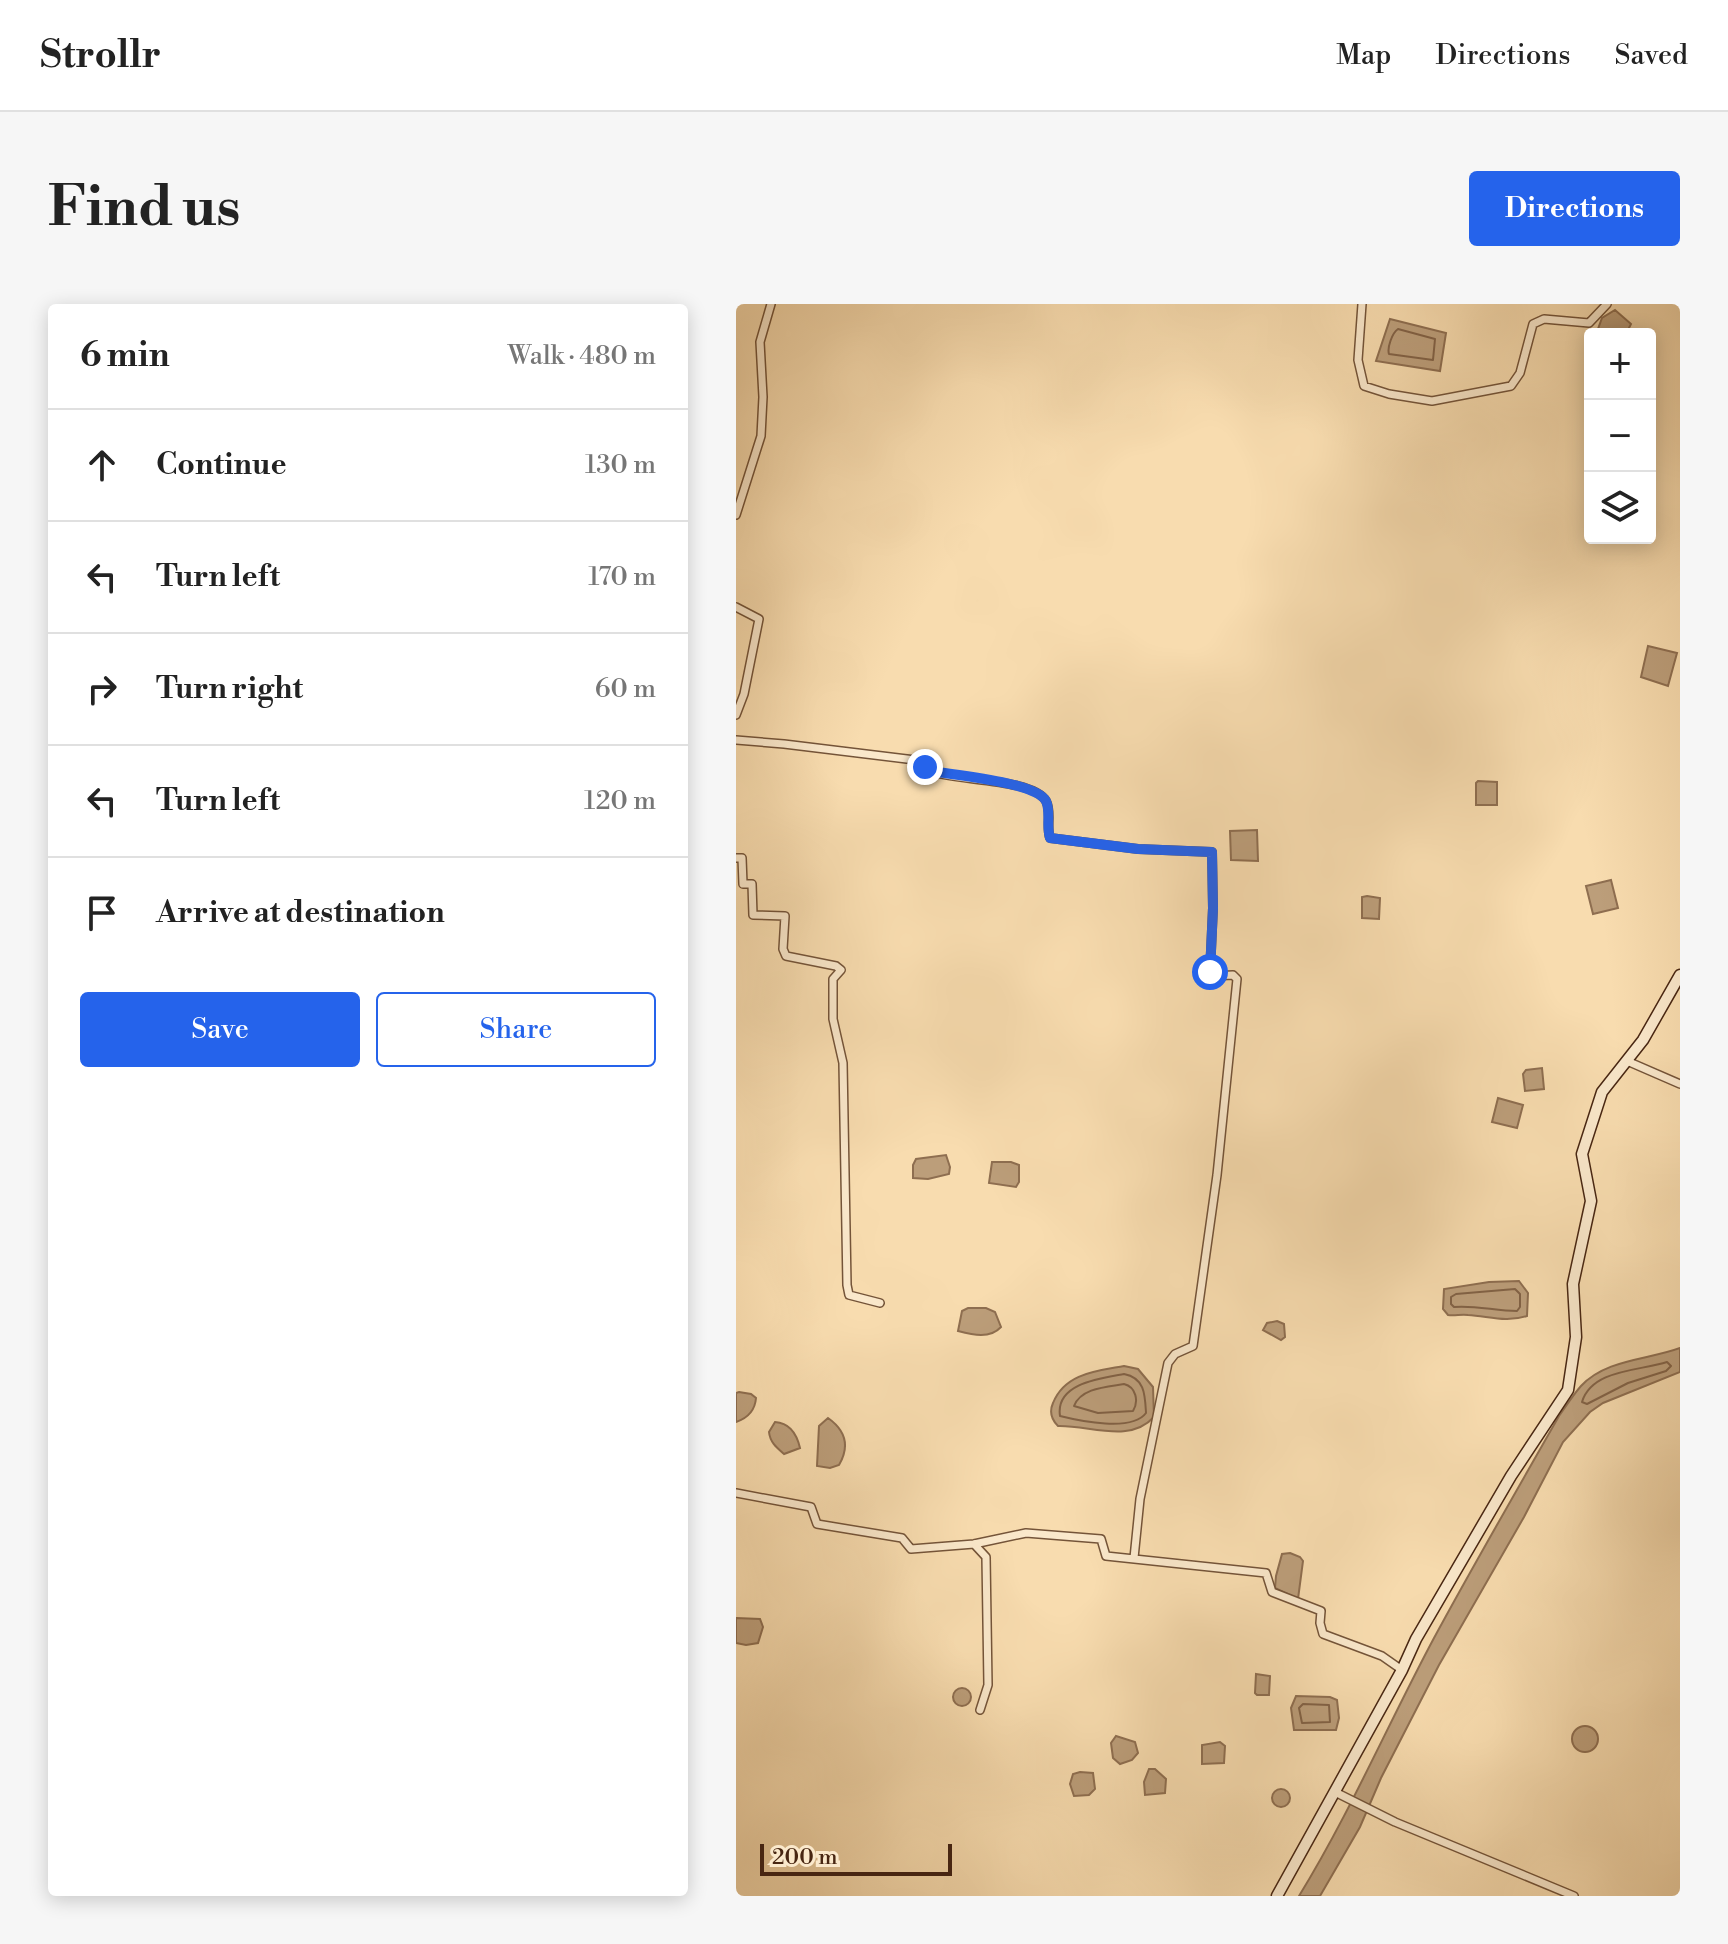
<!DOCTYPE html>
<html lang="en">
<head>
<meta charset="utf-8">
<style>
  :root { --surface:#fff; --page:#f6f6f6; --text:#222; --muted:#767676; --line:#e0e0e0; --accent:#2563eb }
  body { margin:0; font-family:"Libre Bodoni",serif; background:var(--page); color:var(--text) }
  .controls { position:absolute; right:24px; top:24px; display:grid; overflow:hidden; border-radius:8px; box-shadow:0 4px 20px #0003 }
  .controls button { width:72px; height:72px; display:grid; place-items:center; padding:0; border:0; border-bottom:2px solid var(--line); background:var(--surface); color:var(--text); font:40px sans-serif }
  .scale { position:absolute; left:24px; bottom:20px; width:192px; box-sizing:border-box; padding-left:8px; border:4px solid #482612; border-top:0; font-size:22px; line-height:28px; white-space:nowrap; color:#482612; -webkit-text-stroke:6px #fae8cb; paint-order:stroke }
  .stop { position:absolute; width:24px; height:24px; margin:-18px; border:6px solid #2563eb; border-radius:50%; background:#fff }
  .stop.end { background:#2563eb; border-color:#fff; box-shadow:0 2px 8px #0008 }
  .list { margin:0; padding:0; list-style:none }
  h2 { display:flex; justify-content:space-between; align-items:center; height:104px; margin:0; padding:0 32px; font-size:34px }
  h2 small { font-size:26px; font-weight:400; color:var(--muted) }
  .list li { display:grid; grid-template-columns:52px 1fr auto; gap:24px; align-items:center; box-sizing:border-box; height:112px; padding:0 32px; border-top:2px solid var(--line) }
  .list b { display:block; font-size:30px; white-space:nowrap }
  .list em { font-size:26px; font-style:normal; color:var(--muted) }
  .actions { display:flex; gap:16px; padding:24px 32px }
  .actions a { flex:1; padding:18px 0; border:2px solid var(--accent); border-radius:8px; text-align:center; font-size:28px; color:var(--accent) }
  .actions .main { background:var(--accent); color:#fff }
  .icon { flex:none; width:44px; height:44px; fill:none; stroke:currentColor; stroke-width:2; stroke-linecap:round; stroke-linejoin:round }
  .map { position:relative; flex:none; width:944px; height:1592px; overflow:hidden; border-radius:8px }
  header { display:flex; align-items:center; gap:48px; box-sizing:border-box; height:112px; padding:0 40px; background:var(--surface); border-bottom:2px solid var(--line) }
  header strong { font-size:38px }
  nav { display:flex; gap:44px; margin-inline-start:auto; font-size:28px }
  .intro { display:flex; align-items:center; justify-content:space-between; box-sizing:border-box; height:192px; padding:0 48px }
  h1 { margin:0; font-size:56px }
  .button { padding:20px 36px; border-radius:8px; background:var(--accent); color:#fff; font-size:28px; font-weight:700 }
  main { display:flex; gap:48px; padding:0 48px }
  aside { flex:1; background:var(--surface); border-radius:8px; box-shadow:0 4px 20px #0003 }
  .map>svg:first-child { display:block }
  .water { fill:#bc9e7a; stroke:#8e6e50; stroke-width:2 }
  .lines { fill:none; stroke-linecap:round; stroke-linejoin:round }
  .shore { stroke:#826246; stroke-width:2 }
  .minor-casing { stroke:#745439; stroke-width:10 }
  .secondary-casing { stroke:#482612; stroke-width:13 }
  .minor { stroke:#fae8cb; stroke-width:7 }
  .secondary { stroke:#fae8cb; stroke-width:10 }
  .route { stroke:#2563eb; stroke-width:10 }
</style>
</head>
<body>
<header>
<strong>Strollr</strong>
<nav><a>Map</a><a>Directions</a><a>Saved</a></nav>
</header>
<div class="intro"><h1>Find us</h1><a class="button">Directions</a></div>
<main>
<aside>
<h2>6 min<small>Walk · 480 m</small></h2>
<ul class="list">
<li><svg class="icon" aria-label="ahead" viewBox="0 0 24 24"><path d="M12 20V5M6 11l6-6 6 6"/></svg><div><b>Continue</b></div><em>130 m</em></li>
<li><svg class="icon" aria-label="left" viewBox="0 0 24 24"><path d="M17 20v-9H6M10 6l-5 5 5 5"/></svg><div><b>Turn left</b></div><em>170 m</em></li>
<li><svg class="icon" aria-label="right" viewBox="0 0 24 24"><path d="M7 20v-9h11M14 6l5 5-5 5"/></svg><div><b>Turn right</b></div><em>60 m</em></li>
<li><svg class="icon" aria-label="left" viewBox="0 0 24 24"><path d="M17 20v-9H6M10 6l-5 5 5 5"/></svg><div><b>Turn left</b></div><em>120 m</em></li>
<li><svg class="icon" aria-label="arrive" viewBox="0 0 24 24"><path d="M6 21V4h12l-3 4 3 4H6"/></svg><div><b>Arrive at destination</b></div></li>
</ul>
<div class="actions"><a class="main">Save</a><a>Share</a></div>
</aside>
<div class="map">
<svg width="944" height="1592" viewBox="0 0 944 1592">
  <rect width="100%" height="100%" fill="#f8dcaf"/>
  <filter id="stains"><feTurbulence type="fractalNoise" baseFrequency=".0025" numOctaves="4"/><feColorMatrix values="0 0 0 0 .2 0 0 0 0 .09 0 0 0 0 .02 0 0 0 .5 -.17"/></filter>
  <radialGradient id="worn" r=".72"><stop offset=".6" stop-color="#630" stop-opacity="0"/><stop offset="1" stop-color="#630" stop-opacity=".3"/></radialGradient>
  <!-- water -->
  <path class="water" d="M 879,6 L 895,20 L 890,30 L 868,30 L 862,25 L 866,14 Z
    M 654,15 L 710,29 L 704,67 L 640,57 Z
    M 912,342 L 941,349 L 932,382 L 905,373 Z
    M 742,477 L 761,478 L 761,501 L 740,501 L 740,479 Z
    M 521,526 L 522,557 L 495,556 L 494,527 Z
    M 875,576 L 882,604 L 857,610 L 850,582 Z
    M 631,592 L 644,594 L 643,615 L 626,614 L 626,593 Z
    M 806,764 L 808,785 L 789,787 L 787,770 L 790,766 Z
    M 762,794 L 787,801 L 781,824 L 756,818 Z
    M 210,851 L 214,863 L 213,870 L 192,875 L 177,874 L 177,861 L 180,855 Z
    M 256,858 L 275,858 L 283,861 L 283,878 L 280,883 L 253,879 Z
    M 783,977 L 792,989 L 791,1012 C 770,1019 752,1012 732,1011 C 725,1010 719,1012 712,1011 L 707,1005 L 708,985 L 753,978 Z
    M 232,1004 L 250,1004 L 259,1008 L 265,1023 C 254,1035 237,1031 222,1027 L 226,1007 Z
    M 541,1017 L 548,1020 L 549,1033 L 545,1036 L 527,1026 L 531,1019 Z
    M 944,1044 L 944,1068 L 867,1099 L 854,1108 L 827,1138 L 788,1213 L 703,1361 L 645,1474 L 624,1523 L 584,1592 L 563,1592 C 614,1509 652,1420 698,1334 C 738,1260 781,1186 823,1112 C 830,1102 837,1091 845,1082 C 870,1055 912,1056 944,1044 Z
    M 388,1062 L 402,1065 L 417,1083 L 418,1113 C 393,1140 354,1121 322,1122 C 315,1115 313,1108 317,1099 C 329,1069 361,1067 388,1062 Z
    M 3,1088 L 15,1090 L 20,1094 C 19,1107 12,1114 0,1118 L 0,1089 Z
    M 92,1114 C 109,1126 114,1142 103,1161 L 94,1164 L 81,1162 L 83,1122 Z
    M 39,1118 C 55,1119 61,1131 64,1144 L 48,1150 C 40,1143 34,1138 33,1128 Z
    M 554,1249 L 564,1253 L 567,1257 L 562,1295 L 539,1284 L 540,1272 L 546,1250 Z
    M 0,1314 L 24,1315 L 27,1323 L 22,1339 L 10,1341 L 0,1339 Z
    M 520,1370 L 534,1372 L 533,1391 L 521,1391 L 519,1389 Z
    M217 1393a9 9 0 1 1 18 0a9 9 0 1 1-18 0Z
    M 560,1392 L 594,1393 L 601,1396 L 603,1414 L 600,1426 L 558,1426 L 555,1404 Z
    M836 1435a13 13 0 1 1 26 0a13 13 0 1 1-26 0Z
    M 380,1432 L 399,1438 L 402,1449 L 396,1456 L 384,1460 L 377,1454 L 375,1439 Z
    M 484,1438 L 489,1442 L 488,1459 L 466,1460 L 466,1441 Z
    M 413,1465 L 419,1465 L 430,1475 L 429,1489 L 409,1491 L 408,1478 Z
    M 344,1468 L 357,1469 L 359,1485 L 353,1491 L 338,1492 L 334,1480 L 337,1470 Z
    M536 1494a9 9 0 1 1 18 0a9 9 0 1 1-18 0Z"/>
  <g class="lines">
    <!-- shore -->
    <path class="shore" d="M 662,25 L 699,35 L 697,56 L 653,50 C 651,44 656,29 662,25 Z
      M 779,985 L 784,990 L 784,1003 L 781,1007 C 760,1007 739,1001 718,1003 L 715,1000 L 715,993 L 720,990 Z
      M 931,1058 L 935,1062 L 930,1067 L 892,1079 L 851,1100 L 846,1098 C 856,1065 904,1067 931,1058 Z
      M 388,1070 C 409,1074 409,1091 410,1109 C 396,1128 344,1117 324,1112 C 319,1079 366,1074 388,1070 Z
      M 388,1080 C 400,1083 403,1097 397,1107 L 362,1109 L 338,1102 C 345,1084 370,1083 388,1080 Z
      M 567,1400 L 593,1401 L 594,1418 L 566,1419 L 563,1404 Z"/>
    <defs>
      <path id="minor" d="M 626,0 L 622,56 L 628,82 L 653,90 L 696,97 L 775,82 L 784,69 L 797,20 L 808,15 L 853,19 L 871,0
        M 0,211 L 25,132 L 27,93 L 24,38 L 35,0
        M 0,303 L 23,315 L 8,390 L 0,411
        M 0,436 L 48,440 L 179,456 C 185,459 188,464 194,467 C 217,477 297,474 310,497 C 316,508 310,522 314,534 L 402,545 L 476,548 L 477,604 L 474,668 L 477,672 L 497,671 L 501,675 L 481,871 L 457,1042 L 439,1050 L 432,1059 L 404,1195 L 398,1254
        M 0,554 L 6,554 L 7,580 L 16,580 L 17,611 L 49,612 L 47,645 L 50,652 L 100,662 L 105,666 L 97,675 L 97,715 L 107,759 L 111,981 L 113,991 L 144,999
        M 891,757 L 944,780
        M 0,1189 L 75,1203 L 81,1220 L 166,1234 L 175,1245 L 238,1240 L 290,1229 L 365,1235 L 370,1252 L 530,1269 L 536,1288 L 585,1307 L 584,1319 L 587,1330 L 646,1352 L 666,1366
        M 238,1240 L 250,1253 L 252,1381 L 244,1406
        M 599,1488 L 659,1518 L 838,1592"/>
      <path id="secondary" d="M 541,1592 L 666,1366 L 680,1335 L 775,1172 L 832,1086 L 840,1033 L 837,980 L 855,897 L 846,850 L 866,788 L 907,736 L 944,671"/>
    </defs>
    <!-- minor casing -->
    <use href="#minor" class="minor-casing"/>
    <!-- secondary casing -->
    <use href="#secondary" class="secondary-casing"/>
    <!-- minor -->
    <use href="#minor" class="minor"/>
    <!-- secondary -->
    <use href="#secondary" class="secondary"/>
  </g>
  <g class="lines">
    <!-- route -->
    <path class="route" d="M 189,463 L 195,467 C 217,471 300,478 310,497 C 315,508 310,522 314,534 L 402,545 L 476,548 L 477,604 L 474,668"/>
  </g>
  <rect width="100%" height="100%" filter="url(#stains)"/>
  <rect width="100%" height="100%" fill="url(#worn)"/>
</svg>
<div class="controls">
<button>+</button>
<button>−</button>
<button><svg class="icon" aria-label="layers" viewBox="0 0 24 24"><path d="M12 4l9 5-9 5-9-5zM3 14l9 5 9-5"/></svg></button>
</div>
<div class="scale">200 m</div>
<div class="stop" style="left:474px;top:668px"></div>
<div class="stop end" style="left:189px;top:463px"></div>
</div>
</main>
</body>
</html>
